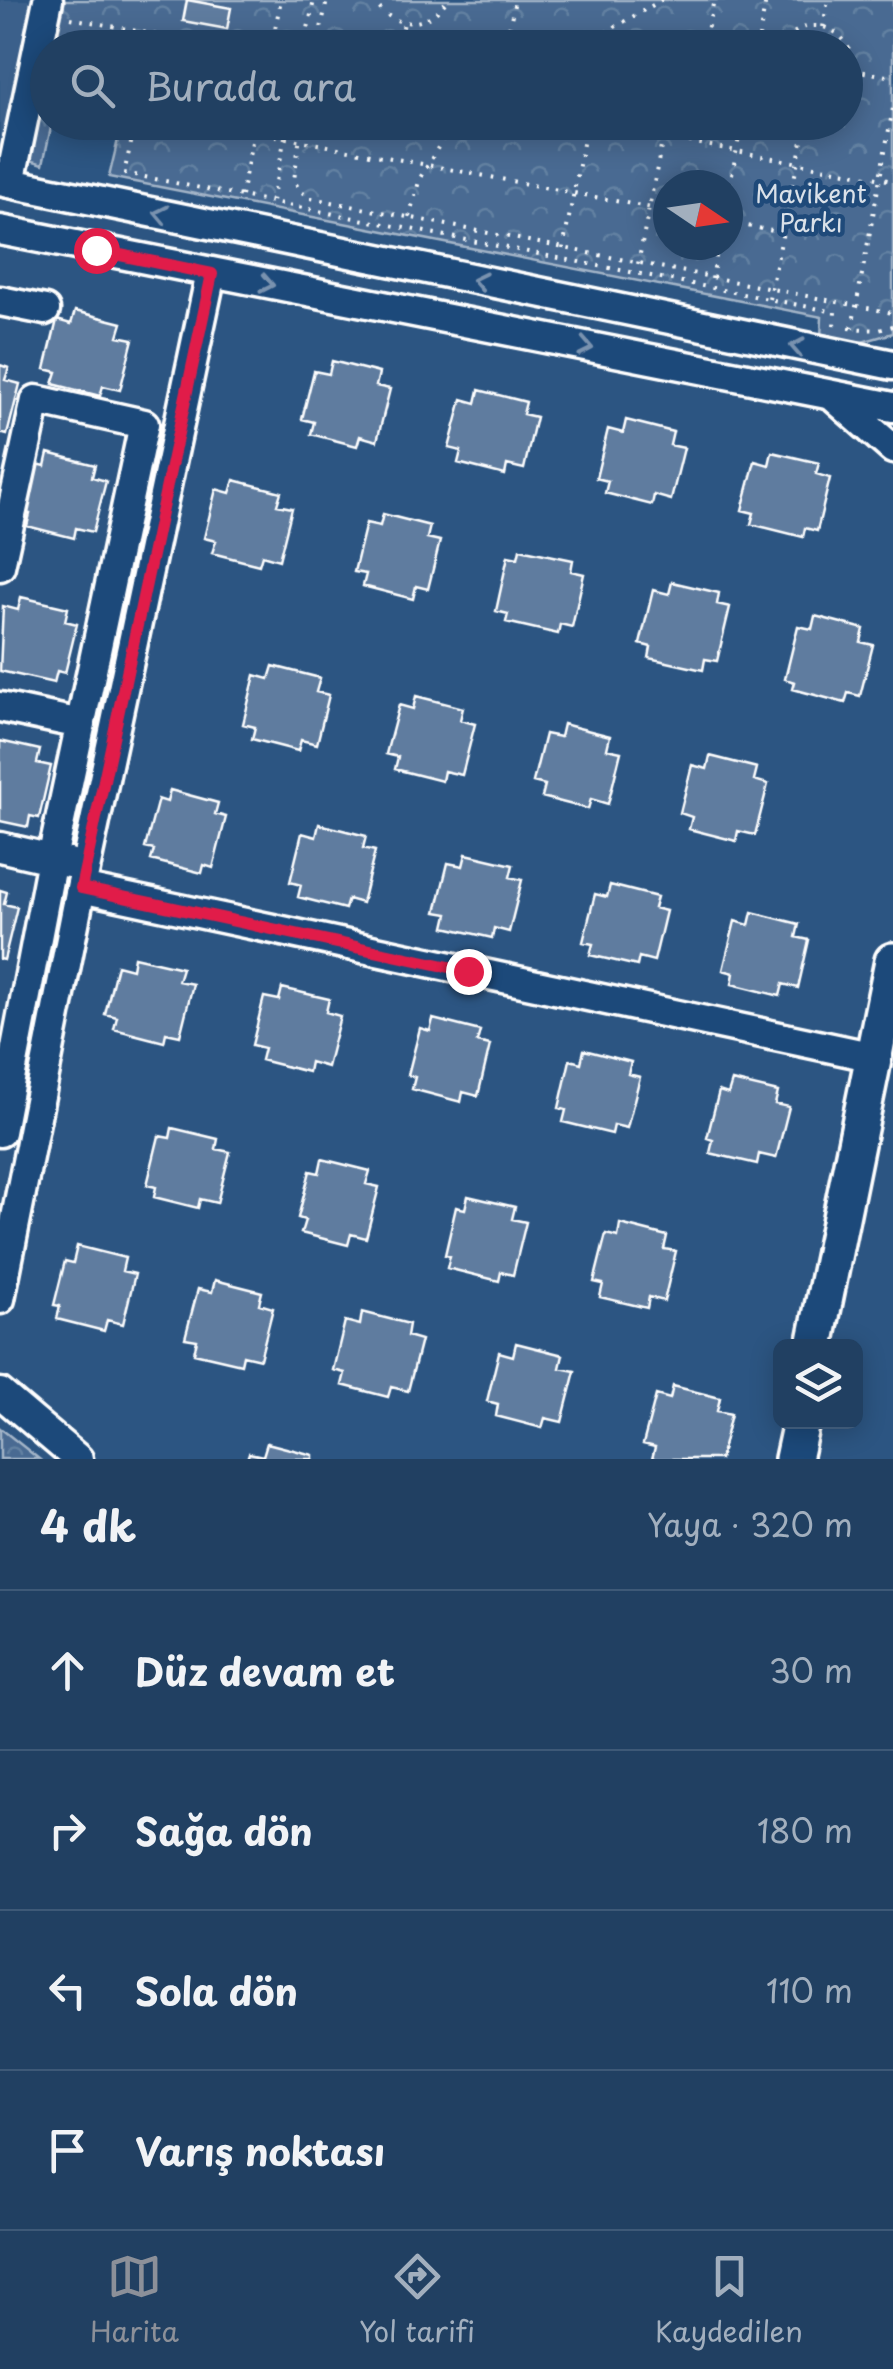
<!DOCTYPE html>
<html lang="tr">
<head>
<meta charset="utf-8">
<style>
  :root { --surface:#214062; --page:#294768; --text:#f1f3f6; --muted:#a2afbe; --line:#3e5977; --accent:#8c9099 }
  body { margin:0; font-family:"Playpen Sans",sans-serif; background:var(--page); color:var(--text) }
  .controls { position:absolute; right:30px; bottom:30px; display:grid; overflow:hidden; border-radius:15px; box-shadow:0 5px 25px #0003 }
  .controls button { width:90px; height:90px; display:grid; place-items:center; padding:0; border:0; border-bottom:2px solid var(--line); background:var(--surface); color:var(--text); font:50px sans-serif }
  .compass { position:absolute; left:653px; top:170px; width:90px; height:90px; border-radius:50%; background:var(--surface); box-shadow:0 5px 25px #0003; rotate:103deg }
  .stop { position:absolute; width:30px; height:30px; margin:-22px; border:8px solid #e11d48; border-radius:50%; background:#fff }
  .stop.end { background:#e11d48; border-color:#fff; box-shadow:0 2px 10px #0008 }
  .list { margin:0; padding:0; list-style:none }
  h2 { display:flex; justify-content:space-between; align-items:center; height:130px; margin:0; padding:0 40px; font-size:42px }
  h2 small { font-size:32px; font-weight:400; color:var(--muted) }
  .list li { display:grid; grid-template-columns:65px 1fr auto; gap:30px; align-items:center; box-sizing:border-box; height:160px; padding:0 40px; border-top:2px solid var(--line) }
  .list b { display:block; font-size:38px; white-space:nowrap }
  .list em { font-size:32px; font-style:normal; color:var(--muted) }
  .icon { flex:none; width:55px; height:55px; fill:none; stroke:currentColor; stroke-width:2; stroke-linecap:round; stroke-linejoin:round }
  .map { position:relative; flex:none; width:893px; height:1459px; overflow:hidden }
  .search { position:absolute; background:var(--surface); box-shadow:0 5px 25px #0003; left:30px; right:30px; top:30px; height:110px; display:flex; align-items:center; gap:25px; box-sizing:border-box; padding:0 35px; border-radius:55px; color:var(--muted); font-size:38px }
  .sheet { height:770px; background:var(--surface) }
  nav { display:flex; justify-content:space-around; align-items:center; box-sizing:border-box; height:140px; border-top:2px solid var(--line); background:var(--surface); font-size:28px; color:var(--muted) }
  nav a { display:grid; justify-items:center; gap:5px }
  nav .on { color:var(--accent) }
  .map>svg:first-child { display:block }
  .built { fill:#3b618b }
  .forest { fill:url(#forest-crowns); stroke:#a4b5c8; stroke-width:2.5; fill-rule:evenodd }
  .building { fill:#5e7c9f; stroke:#fff; stroke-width:2.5 }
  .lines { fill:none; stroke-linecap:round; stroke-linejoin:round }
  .minor-casing { stroke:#fff; stroke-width:35 }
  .major-casing { stroke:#fff; stroke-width:42 }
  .path { stroke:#fff; stroke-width:4; stroke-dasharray:2.5 8; stroke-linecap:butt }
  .minor { stroke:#1f4a7a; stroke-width:28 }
  .major { stroke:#1f4a7a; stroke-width:35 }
  .oneway { stroke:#7992af }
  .route { stroke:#e11d48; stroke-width:12 }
  .labels { text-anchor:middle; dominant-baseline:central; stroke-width:9; stroke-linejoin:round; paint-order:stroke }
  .park-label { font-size:25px; fill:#dae1e9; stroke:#1f4a7a }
</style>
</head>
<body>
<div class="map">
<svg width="893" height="1459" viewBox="0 0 893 1459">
  <defs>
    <pattern id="forest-crowns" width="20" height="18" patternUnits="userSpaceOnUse" patternTransform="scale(2.5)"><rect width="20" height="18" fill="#486b92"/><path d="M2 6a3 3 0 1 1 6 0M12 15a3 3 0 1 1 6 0" fill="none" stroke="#6381a2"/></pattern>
  </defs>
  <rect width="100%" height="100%" fill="#2c5582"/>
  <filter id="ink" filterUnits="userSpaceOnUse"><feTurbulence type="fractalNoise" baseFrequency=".01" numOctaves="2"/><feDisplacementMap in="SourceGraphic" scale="20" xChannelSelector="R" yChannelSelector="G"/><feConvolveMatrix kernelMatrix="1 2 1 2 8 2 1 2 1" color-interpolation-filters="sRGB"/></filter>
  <g filter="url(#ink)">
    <!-- built -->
    <path class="built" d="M 0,0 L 36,0 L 8,135 L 0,139 Z"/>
    <!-- forest -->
    <path class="forest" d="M 65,0 L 893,0 L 893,333 L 862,342 L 821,338 L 822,317 L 109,177 L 122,123 L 846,122 L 846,48 L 114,48 L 72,38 L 69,47 L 55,48 ZM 668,185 L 728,185 L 728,245 L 668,245 Z
      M 47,80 L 48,122 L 52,123 L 43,164 L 30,160 Z
      M 0,1428 L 39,1459 L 0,1459 Z"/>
    <!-- building -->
    <path class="building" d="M 187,0 L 231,8 L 227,29 L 183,21 Z
      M 75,311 L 122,323 L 118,336 L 133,339 L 120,390 L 103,386 L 100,396 L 53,384 L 57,372 L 45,369 L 57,320 L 71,324 Z
      M 332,361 L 379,373 L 376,386 L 390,389 L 377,441 L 360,436 L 357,446 L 311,434 L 314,422 L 302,419 L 314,371 L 329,374 Z
      M 0,365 L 9,368 L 5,380 L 20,384 L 7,435 L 0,433 Z
      M 479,390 L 526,402 L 523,414 L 536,417 L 524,469 L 507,465 L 505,475 L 458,463 L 461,451 L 449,448 L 462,399 L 476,403 Z
      M 626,420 L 673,432 L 670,445 L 684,448 L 671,500 L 654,495 L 652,505 L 605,493 L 608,481 L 596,478 L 608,429 L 623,433 Z
      M 772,452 L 819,463 L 816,474 L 830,478 L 817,531 L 805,528 L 803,537 L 751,524 L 754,513 L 742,510 L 755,461 L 769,465 Z
      M 48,453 L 95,465 L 92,477 L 106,481 L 93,532 L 76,528 L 74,538 L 27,526 L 30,514 L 18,511 L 30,462 L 45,466 Z
      M 234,480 L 281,492 L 277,505 L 292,508 L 279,560 L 262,555 L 259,565 L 212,553 L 216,541 L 204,538 L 216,489 L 230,493 Z
      M 383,514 L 430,526 L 427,538 L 440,541 L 428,589 L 416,586 L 413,599 L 363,586 L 366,574 L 354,572 L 366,523 L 380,526 Z
      M 520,549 L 573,560 L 571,571 L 584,574 L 572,627 L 560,624 L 558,634 L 506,622 L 508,614 L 496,611 L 508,556 L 518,558 Z
      M 672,582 L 719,593 L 717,604 L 730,607 L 717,661 L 705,659 L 703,670 L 649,658 L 651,647 L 640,644 L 653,590 L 669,594 Z
      M 21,597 L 68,608 L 65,621 L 77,624 L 65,673 L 57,671 L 54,683 L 0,671 L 3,606 L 18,610 Z
      M 815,616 L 864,629 L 861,642 L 873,645 L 860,696 L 848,693 L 845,703 L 793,689 L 795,682 L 785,679 L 798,626 L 812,629 Z
      M 273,666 L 320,678 L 316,692 L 329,695 L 317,744 L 301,740 L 298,751 L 252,739 L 255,727 L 243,724 L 255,675 L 269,679 Z
      M 416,696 L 463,708 L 460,720 L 475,724 L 462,775 L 444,771 L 442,781 L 395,769 L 398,757 L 386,754 L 399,705 L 413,709 Z
      M 563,724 L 610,736 L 607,749 L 621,752 L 608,804 L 591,799 L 588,809 L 542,797 L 545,785 L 533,782 L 545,734 L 560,737 Z
      M 0,741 L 40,750 L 37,763 L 51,766 L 39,818 L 30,816 L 28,827 L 0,821 Z
      M 710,756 L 757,768 L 754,780 L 768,784 L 755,835 L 738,831 L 736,841 L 689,829 L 692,817 L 680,813 L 692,765 L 707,769 Z
      M 170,790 L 218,803 L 215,814 L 226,817 L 213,868 L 204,865 L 202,873 L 151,860 L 154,850 L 145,848 L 158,799 L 167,802 Z
      M 319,824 L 366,836 L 363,848 L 375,851 L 362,903 L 348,899 L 345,909 L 298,897 L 301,885 L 290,882 L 302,833 L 316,837 Z
      M 466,854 L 513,865 L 510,877 L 522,880 L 509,932 L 494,928 L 492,938 L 445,927 L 448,914 L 436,912 L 448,863 L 463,866 Z
      M 610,885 L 657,897 L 654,908 L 666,911 L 654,961 L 639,957 L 637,966 L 590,955 L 593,944 L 583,942 L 595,894 L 607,897 Z
      M 0,890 L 7,892 L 4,904 L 17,907 L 4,960 L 0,959 Z
      M 752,912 L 799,924 L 796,937 L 809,940 L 798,988 L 783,984 L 780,996 L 732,984 L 734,973 L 723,970 L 735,921 L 749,925 Z
      M 134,957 L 182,968 L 178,981 L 193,984 L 180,1036 L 166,1033 L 164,1042 L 114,1029 L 117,1017 L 105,1014 L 117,965 L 132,969 Z
      M 282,988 L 329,999 L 326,1012 L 340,1016 L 327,1067 L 310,1062 L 308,1072 L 261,1060 L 264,1048 L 252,1045 L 264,997 L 279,1000 Z
      M 433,1019 L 480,1031 L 477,1042 L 490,1045 L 478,1096 L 463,1092 L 461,1102 L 412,1089 L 415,1077 L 408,1075 L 420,1028 L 430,1031 Z
      M 584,1050 L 631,1062 L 628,1074 L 640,1077 L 627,1128 L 614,1125 L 612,1134 L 563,1122 L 566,1110 L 559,1108 L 570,1060 L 581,1063 Z
      M 732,1081 L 778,1092 L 775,1104 L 789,1107 L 776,1158 L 759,1154 L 757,1164 L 710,1153 L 713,1140 L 707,1138 L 719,1091 L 728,1094 Z
      M 172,1128 L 218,1139 L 216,1149 L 230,1152 L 217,1203 L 200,1199 L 198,1208 L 154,1197 L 156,1187 L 147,1185 L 159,1136 L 170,1138 Z
      M 322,1159 L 370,1171 L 366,1184 L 379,1187 L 366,1238 L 351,1234 L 348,1245 L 301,1233 L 305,1220 L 298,1218 L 310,1171 L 319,1173 Z
      M 468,1196 L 515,1207 L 512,1219 L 526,1222 L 513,1275 L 501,1272 L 499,1281 L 447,1268 L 450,1256 L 445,1255 L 456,1207 L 465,1209 Z
      M 620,1224 L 667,1236 L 664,1249 L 676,1251 L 664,1301 L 649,1297 L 647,1308 L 600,1297 L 603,1284 L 594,1282 L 606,1234 L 618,1237 Z
      M 77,1246 L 125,1258 L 122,1271 L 135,1274 L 123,1324 L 107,1320 L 104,1331 L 57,1319 L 60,1306 L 54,1305 L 65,1261 L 73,1263 Z
      M 215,1280 L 262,1292 L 259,1304 L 273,1308 L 260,1359 L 243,1355 L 241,1364 L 194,1353 L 197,1340 L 185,1338 L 198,1289 L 212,1292 Z
      M 362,1312 L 409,1324 L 407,1336 L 421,1340 L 408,1391 L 391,1387 L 388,1397 L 342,1385 L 345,1373 L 333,1370 L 345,1321 L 360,1325 Z
      M 516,1343 L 563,1355 L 560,1368 L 575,1371 L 562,1422 L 545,1418 L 542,1428 L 496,1416 L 498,1404 L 487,1401 L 499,1352 L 513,1356 Z
      M 673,1386 L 720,1398 L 717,1411 L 731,1414 L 720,1459 L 652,1459 L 655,1447 L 643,1444 L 656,1395 L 670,1399 Z
      M 267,1443 L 313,1455 L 313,1459 L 247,1459 L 249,1453 L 263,1456 Z"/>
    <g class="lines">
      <defs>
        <path id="minor" d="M 0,181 L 893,365
          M 10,183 L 48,0
          M 0,230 L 893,407
          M 0,301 L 45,310
          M 836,399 L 893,449
          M 0,566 L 36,400 L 144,424 L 52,859 L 0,1132
          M 0,707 L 81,724
          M 0,847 L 69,863
          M 81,888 L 874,1057
          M 0,1299 L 81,888 L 211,273
          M 0,1393 L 78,1459"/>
        <path id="major" d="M 815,1346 L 893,961
          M 793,1459 L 801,1422"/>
      </defs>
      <!-- minor casing -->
      <use href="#minor" class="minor-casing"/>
      <!-- major casing -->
      <use href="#major" class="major-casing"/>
      <!-- path -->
      <path class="path" d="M 373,0 C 393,30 427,30 447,0
        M 71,18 L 157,35 L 154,48
        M 823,27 L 828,0
        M 157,35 L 211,48
        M 707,41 L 747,48
        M 271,48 L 281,0
        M 304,48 L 314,0
        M 317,48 L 327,0
        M 398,48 L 404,23
        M 505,48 L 515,0
        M 578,48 L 662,0
        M 703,48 L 714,0
        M 757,48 L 766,0
        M 780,48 C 808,1 871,37 846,85
        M 853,70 L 893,77
        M 136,122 L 124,173 L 835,312 L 834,326
        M 203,122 L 668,211
        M 302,122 L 294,180 L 300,191 L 311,198 L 893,313
        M 586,122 L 893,181
        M 681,141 L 686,122
        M 728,195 L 742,122
        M 241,196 L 256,122
        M 272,201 L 288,122
        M 409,217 L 420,178 L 453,122
        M 728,222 L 782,233
        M 563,249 L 587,123
        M 638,264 L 663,137
        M 712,279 L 718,245
        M 769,299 L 806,122
        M 849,328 L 879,330 L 893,326
        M 852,328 L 893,108"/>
      <!-- minor -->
      <use href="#minor" class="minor"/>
      <!-- major -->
      <use href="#major" class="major"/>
    </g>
    <!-- one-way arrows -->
    <defs><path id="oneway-chevron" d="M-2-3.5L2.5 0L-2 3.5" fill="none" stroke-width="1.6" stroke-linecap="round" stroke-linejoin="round" transform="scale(2.5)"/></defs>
    <g class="oneway">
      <use href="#oneway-chevron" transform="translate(161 214) rotate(-168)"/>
      <use href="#oneway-chevron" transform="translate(479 281) rotate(-168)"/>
      <use href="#oneway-chevron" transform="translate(267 284) rotate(11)"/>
      <use href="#oneway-chevron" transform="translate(586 347) rotate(11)"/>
      <use href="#oneway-chevron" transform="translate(797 347) rotate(-169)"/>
    </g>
  </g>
  <g class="lines" filter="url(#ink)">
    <!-- route -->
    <path class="route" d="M 96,250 L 212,274 L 81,888 L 468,971"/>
  </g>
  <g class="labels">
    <!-- park labels -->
    <g class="park-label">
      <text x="811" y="193">Mavikent<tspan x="811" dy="29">Parkı</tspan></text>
    </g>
  </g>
</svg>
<div class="controls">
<button><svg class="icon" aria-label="layers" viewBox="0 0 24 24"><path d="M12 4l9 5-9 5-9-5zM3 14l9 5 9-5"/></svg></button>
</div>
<svg class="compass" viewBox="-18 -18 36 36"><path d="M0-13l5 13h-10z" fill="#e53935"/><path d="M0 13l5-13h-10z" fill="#a2afbe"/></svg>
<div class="stop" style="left:96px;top:250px"></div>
<div class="stop end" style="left:468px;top:971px"></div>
<div class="search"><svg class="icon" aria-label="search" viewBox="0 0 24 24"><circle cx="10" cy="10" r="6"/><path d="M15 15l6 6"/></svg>Burada ara</div>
</div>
<section class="sheet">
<h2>4 dk<small>Yaya · 320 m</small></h2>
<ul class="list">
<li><svg class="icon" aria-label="ahead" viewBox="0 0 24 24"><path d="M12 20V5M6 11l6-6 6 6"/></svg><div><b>Düz devam et</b></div><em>30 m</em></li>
<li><svg class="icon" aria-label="right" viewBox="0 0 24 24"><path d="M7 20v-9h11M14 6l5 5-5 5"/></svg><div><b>Sağa dön</b></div><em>180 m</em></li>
<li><svg class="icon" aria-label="left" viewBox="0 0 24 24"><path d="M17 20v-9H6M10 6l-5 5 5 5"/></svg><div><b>Sola dön</b></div><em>110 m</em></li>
<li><svg class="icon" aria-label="arrive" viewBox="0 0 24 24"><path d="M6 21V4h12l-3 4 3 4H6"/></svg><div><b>Varış noktası</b></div></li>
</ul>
</section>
<nav>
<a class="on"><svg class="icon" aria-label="map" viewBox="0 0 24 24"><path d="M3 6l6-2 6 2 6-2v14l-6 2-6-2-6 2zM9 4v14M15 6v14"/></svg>Harita</a>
<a><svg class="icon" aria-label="directions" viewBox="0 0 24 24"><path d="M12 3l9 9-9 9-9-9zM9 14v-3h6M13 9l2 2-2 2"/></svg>Yol tarifi</a>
<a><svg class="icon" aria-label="saved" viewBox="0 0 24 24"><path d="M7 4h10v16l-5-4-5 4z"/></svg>Kaydedilen</a>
</nav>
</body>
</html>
